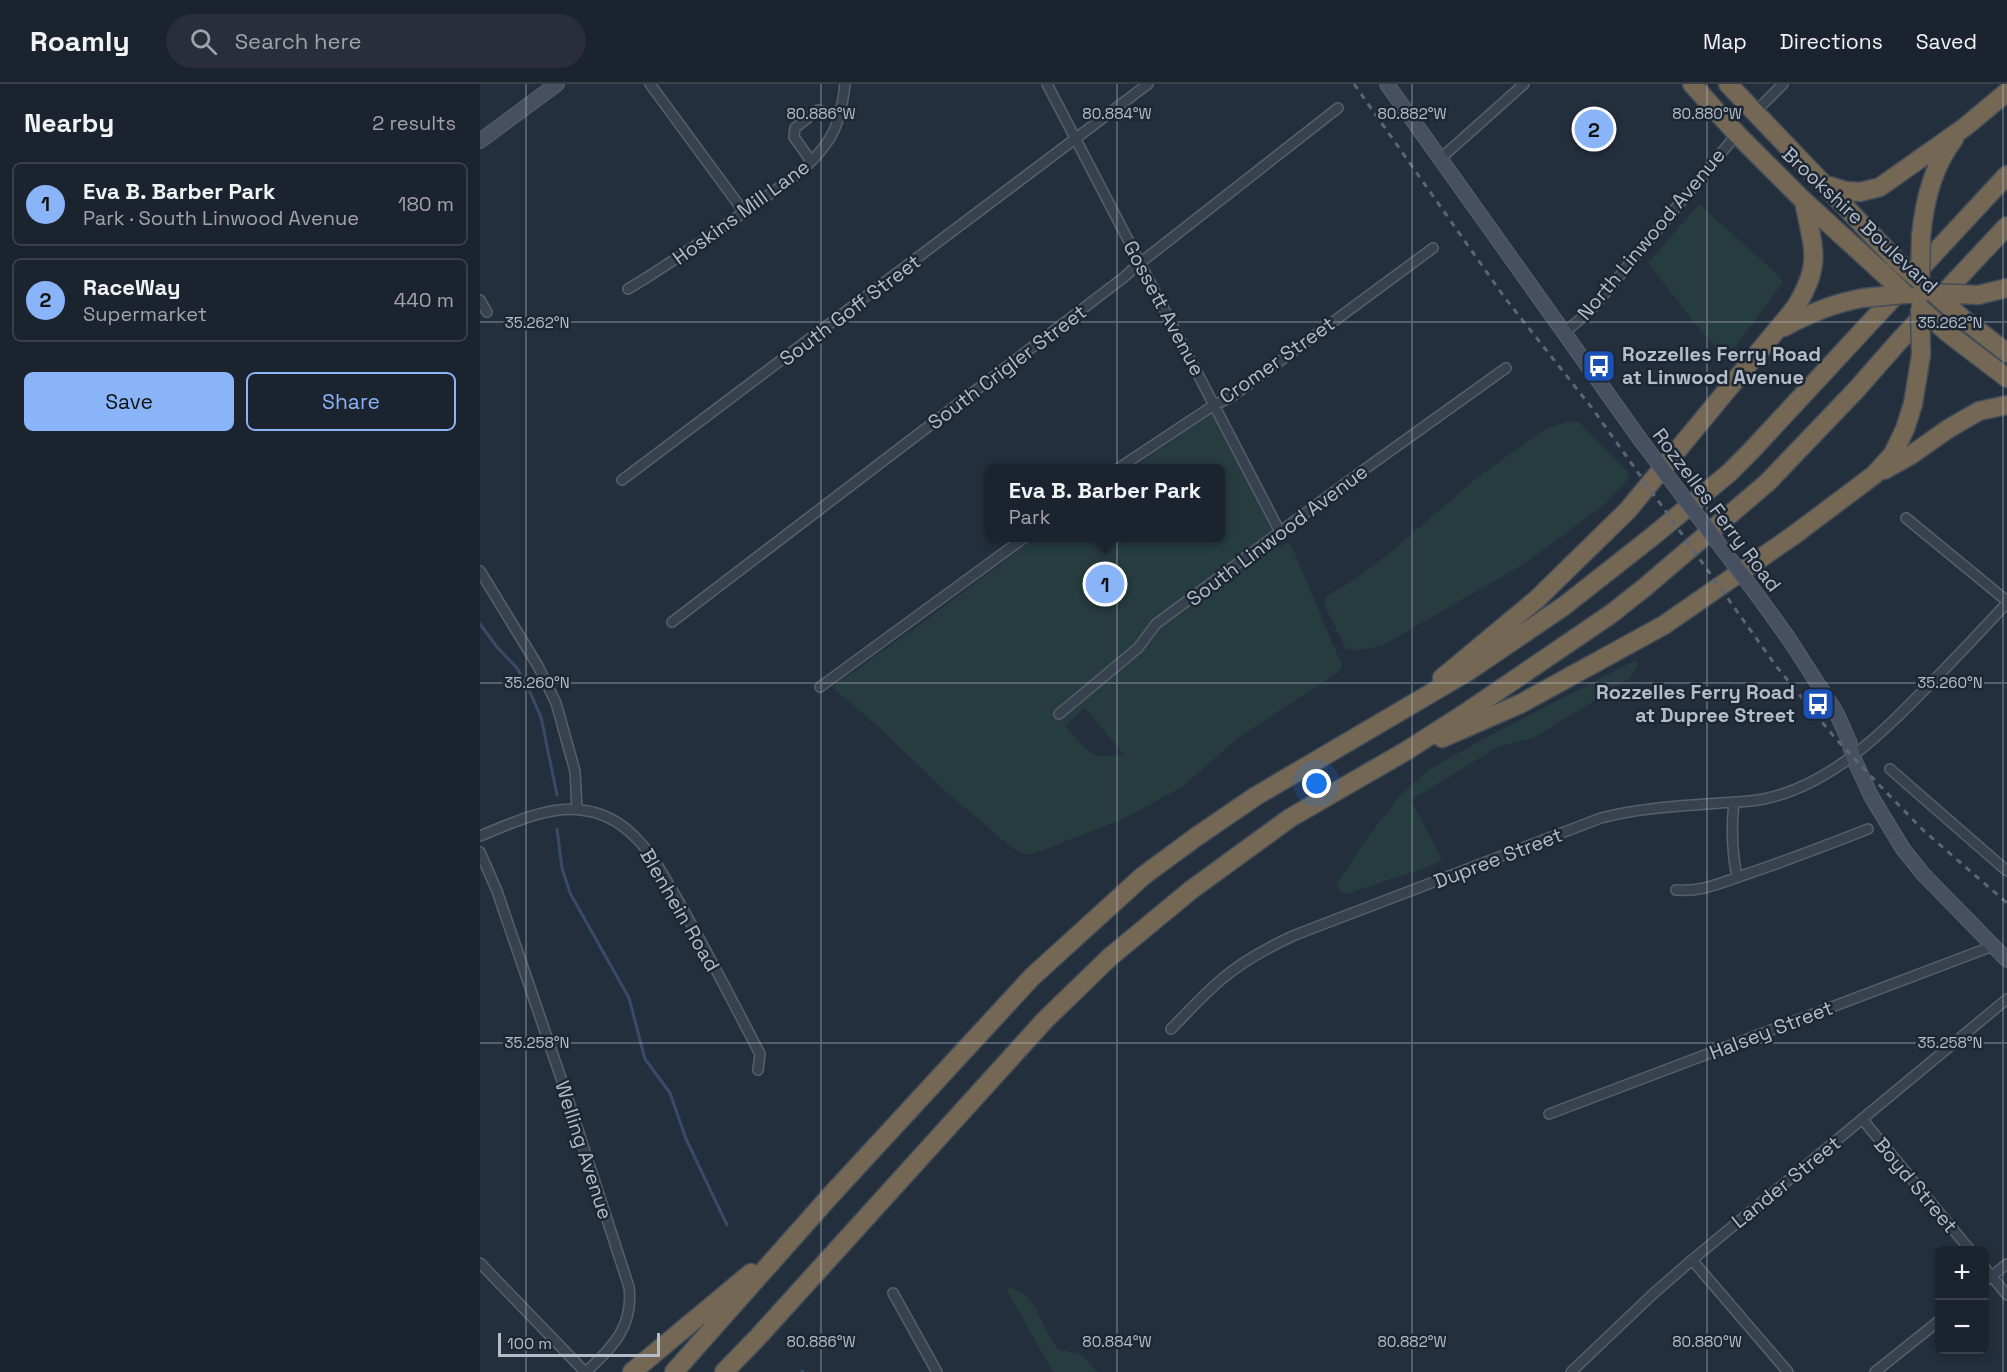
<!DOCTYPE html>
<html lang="en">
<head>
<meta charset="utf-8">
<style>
  :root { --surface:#1b232e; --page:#282f3a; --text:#f1f3f6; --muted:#a0a4aa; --line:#39404a; --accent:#8ab4f8 }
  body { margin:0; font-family:"Space Grotesk",sans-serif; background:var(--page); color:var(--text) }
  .controls { position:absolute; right:18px; bottom:18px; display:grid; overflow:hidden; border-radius:9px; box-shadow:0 3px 9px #0003 }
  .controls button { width:54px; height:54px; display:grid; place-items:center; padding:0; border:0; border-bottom:2px solid var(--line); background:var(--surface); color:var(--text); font:30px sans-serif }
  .scale { position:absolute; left:18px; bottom:15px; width:162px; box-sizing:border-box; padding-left:6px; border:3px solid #b4bcc9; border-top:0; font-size:16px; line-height:21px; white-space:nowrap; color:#b4bcc9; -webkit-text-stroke:4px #1d2633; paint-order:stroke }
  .you { position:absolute; left:837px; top:700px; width:21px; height:21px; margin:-15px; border:4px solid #fff; border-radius:50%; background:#1a73e8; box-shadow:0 0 0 9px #1a73e833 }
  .badge { display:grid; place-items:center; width:39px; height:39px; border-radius:50%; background:var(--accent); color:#111; font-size:20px; font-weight:700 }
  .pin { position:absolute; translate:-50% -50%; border:3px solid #fff; box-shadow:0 2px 6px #0006 }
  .popup { position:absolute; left:505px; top:380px; width:240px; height:78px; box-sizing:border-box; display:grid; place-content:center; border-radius:9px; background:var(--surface); filter:drop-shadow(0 2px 4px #0005); font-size:20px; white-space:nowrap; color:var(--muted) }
  .popup b { font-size:22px; color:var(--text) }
  .popup::after { content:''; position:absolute; left:50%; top:100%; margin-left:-12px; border:12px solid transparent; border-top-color:var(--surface) }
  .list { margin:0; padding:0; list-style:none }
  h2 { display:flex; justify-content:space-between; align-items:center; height:78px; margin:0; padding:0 24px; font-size:26px }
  h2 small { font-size:20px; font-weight:400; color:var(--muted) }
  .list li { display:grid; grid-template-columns:39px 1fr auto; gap:18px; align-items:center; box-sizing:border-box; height:84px; margin:0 12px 12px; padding:0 12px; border:2px solid var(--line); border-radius:9px }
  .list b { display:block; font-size:22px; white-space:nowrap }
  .list p { margin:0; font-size:20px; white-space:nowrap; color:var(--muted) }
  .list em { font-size:20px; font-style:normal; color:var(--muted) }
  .actions { display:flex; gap:12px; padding:18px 24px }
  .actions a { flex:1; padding:14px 0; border:2px solid var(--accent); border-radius:9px; text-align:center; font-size:21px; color:var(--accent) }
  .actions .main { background:var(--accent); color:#111 }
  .icon { flex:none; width:33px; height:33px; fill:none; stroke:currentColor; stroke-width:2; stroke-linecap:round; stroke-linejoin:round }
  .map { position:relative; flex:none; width:1527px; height:1288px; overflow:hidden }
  header { display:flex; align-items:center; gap:36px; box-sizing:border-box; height:84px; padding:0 30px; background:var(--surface); border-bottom:2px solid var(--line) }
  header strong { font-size:28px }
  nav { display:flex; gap:33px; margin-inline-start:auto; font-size:21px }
  .search { width:420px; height:54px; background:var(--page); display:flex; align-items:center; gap:15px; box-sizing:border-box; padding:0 21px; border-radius:33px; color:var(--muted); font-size:22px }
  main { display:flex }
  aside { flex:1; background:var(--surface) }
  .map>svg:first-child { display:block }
  .green { fill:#263c3f; fill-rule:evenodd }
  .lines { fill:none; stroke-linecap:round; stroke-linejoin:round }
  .stream { stroke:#394c67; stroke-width:3 }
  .street-casing { stroke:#565f6c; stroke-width:12 }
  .secondary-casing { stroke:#565f6c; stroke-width:16 }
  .highway-casing { stroke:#434c59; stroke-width:21 }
  .street { stroke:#38414e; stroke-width:9 }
  .secondary { stroke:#465061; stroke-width:14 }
  .highway { stroke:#746855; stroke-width:18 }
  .rail { stroke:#5a6575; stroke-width:3; stroke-dasharray:6 6; stroke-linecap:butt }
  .secondary-bridge-casing { stroke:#565f6c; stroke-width:16; stroke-linecap:butt }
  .highway-bridge-casing { stroke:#434c59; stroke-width:21; stroke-linecap:butt }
  .secondary-bridge { stroke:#465061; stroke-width:14 }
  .highway-bridge { stroke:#746855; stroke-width:18 }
  .ticks { fill:none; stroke:#b4bcc9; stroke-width:1.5; stroke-opacity:0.45 }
  .labels { text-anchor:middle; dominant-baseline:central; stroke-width:5; stroke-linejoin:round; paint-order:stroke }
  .street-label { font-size:20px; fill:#b4bcc9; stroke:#1d2633 }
  .poi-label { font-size:20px; font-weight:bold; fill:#b4bcc9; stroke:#1d2633; text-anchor:start }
  .ticks-label { font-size:15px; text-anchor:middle; fill:#b4bcc9; stroke:#1d2633; stroke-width:5; stroke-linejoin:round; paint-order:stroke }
</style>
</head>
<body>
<header>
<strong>Roamly</strong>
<div class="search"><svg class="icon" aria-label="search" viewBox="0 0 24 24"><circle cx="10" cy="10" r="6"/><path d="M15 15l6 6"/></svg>Search here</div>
<nav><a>Map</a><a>Directions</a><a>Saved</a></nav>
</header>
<main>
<aside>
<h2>Nearby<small>2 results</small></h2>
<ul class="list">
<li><span class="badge">1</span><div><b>Eva B. Barber Park</b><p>Park · South Linwood Avenue</p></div><em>180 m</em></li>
<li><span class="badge">2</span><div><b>RaceWay</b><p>Supermarket</p></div><em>440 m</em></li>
</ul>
<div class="actions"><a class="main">Save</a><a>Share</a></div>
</aside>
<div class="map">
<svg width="1527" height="1288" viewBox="0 0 1527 1288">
  <rect width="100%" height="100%" fill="#242f3e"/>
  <!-- green -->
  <path class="green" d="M 1219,120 L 1297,190 L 1303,198 L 1247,275 L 1212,236 L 1168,179 Z
    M 732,329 L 801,464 L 807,459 L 812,463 L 862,582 L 859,588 L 758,654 L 702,703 L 645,734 L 553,770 L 544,770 L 532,764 L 464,706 L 404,648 L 352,603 L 446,536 L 555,454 L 740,454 L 740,384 L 653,384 ZM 605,624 L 643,669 L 643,670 C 609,678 607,665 585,642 Z
    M 1090,337 L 1099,338 L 1146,386 L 1149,392 L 1148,395 L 1124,421 L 1044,480 L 903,561 L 878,567 L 866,565 L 845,522 L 844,516 L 848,511 L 875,495 L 911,468 L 998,393 L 1065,345 Z
    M 1154,577 L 1157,578 L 1157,584 L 1149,595 L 1054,654 L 1019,662 L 931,716 L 962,776 L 946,784 L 866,810 L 859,808 L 856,801 L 885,757 L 920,711 L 950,685 L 1003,655 Z
    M 529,1204 C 557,1208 561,1244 575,1261 C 582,1270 587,1266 597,1269 C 605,1271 612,1282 618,1288 L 573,1288 L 527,1207 Z"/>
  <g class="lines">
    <!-- stream -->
    <path class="stream" d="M 0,540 L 17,563 L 37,584 L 49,606 L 61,633 L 77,711
      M 77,745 L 82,784 L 90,809 L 149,914 L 165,975 L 190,1009 L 206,1055 L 247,1141
      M 322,1287 L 323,1288"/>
    <defs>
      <path id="street" d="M 170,0 L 264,128
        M 567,0 L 800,448
        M 1275,28 L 1303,0
        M 960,75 L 1044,0
        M 331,77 L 314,53 L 315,44 L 338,26 L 359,32
        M 148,205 C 187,182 223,156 260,131 C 290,109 327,89 348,57 C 359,41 363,19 365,0
        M 0,216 L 7,228
        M 1084,249 L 1112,225 L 1257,50
        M 639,384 L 734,321 L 750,314 L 953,164
        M 142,396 L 668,0
        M 1426,434 L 1527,517
        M 0,487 L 58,582 L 76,619 L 95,687 L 97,725
        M 192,538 L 643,194 L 660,179 L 858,24
        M 340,603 L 544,454
        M 579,630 L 658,564 L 676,540 L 878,390 L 1026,284
        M 1410,685 L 1527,787
        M 1254,718 C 1251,744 1252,768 1257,793
        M 0,752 C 29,740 70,721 101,726 C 121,728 140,738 154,752 C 174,771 186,796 200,820 C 228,869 254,920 280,970 L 278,986
        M 0,768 L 17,807 L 85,1006 L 149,1203 C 154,1243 132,1263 106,1288
        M 1196,806 C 1223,808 1240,799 1264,791 C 1306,777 1347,761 1388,745
        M 691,945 C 708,928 724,910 742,895 C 764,876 789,863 815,851 L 1121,734 C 1159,724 1199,722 1239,719 C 1254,718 1269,718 1284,715 C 1351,701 1402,649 1448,602 C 1475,575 1501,547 1527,519
        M 1069,1030 L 1513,862
        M 1383,1036 L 1490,1166
        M 1212,1176 L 1308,1288
        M 0,1179 L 105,1288
        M 1504,1183 L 1527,1211
        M 1504,1198 L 1527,1180
        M 413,1209 L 457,1288
        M 1091,1288 L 1173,1210 L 1212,1176 L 1527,915
        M 1395,1288 L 1460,1236"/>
      <path id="secondary" d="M 907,0 L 1162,358
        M 0,57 L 77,0
        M 1278,512 L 1309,555 L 1356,628 L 1369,657 L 1373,673 L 1391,712 L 1423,765 L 1443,790 L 1527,876"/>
      <path id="highway" d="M 1212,0 L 1257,50 L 1324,117 L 1404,190
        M 1248,0 L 1418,178
        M 1343,100 L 1366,107 L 1380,108 L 1400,103 L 1485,43 L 1527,8
        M 1441,153 C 1444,119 1452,83 1474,55
        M 1425,210 L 1454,209
        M 1498,211 L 1527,204
        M 1482,234 L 1527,269
        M 1304,243 C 1330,229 1354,219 1383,214
        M 1468,249 L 1527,294
        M 1404,386 L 1431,371 L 1468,345 L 1499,327 L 1527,321
        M 962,594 L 1057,515 L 1148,426 L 1315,224 C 1343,179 1333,165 1324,117
        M 962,654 L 1040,620 L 1184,541 L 1314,451 L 1394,391 L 1413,370 L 1425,345 L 1433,320 L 1441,271
        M 152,1288 L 271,1189
        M 194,1288 L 351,1111 L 552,893 L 663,792 L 716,753 L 776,712 L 987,588 L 1084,522 L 1173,452 L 1249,389 L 1271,367 L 1527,91
        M 244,1288 L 278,1253 L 565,936 L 630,873 L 711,806 L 810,734 L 926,667 L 990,626 L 1131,530 L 1164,504 L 1288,398 L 1376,306 L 1420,256 L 1527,142"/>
    </defs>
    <!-- street casing -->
    <use href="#street" class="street-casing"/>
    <!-- secondary casing -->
    <use href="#secondary" class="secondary-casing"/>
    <!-- highway casing -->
    <use href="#highway" class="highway-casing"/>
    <!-- street -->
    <use href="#street" class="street"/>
    <!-- secondary -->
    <use href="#secondary" class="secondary"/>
    <!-- highway -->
    <use href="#highway" class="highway"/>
    <!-- rail -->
    <path class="rail" d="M 874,0 L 1025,214 L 1112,324 L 1296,582 L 1356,655 L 1406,708 L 1444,747 L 1527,819"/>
    <defs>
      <path id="secondary-bridge" d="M 1162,358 L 1278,512"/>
      <path id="highway-bridge" d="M 1418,178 L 1440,197
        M 1404,190 L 1425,210
        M 1440,197 L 1441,153
        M 1454,209 L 1498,211
        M 1454,209 L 1482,234
        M 1383,214 L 1425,210
        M 1440,224 L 1441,271
        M 1440,224 L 1468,249"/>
    </defs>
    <!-- secondary-bridge casing -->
    <use href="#secondary-bridge" class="secondary-bridge-casing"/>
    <!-- highway-bridge casing -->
    <use href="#highway-bridge" class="highway-bridge-casing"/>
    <!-- secondary-bridge -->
    <use href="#secondary-bridge" class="secondary-bridge"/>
    <!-- highway-bridge -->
    <use href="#highway-bridge" class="highway-bridge"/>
  </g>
  <!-- ticks -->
  <path class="ticks" d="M 46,0 L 46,1288M 341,0 L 341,1288M 637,0 L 637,1288M 932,0 L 932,1288M 1227,0 L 1227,1288M 1523,0 L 1523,1288M 0,238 L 1527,238M 0,599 L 1527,599M 0,959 L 1527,959"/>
  <!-- icons -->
  <defs>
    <symbol id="bus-square" viewBox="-11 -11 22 22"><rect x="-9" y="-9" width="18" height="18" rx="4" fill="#1a4fb4" stroke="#1d2633"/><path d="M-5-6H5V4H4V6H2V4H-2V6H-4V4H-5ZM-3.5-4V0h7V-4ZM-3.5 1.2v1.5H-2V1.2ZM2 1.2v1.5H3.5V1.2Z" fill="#fff"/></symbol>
  </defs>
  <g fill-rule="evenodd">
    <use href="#bus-square" x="1100" y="263" width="38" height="38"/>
    <use href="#bus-square" x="1319" y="601" width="38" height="38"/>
  </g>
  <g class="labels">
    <!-- street labels -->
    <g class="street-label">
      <text transform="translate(261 128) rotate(-36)">Hoskins Mill Lane</text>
      <text transform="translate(1380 136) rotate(43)">Brookshire Boulevard</text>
      <text transform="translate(1171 150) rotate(-50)">North Linwood Avenue</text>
      <text transform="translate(684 224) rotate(62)">Gossett Avenue</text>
      <text transform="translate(370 226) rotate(-37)">South Goff Street</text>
      <text transform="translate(797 276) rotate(-35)">Cromer Street</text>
      <text transform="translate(527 283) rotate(-37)">South Crigler Street</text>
      <text transform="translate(1237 426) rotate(53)">Rozzelles Ferry Road</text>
      <text transform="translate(797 451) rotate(-37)">South Linwood Avenue</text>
      <text transform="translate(1018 774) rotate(-21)">Dupree Street</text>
      <text transform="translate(200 826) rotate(60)">Blenhein Road</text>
      <text transform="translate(1291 946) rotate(-21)">Halsey Street</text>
      <text transform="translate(104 1066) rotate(72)">Welling Avenue</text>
      <text transform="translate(1306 1098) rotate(-39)">Lander Street</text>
      <text transform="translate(1436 1101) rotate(50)">Boyd Street</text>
    </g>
    <!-- poi labels -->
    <g class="poi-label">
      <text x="1142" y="270">Rozzelles Ferry Road<tspan x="1142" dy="23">at Linwood Avenue</tspan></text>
      <text x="1315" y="608" text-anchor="end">Rozzelles Ferry Road<tspan x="1315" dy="23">at Dupree Street</tspan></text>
    </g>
  </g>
  <g class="ticks-label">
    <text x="341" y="35">80.886°W</text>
    <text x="637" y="35">80.884°W</text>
    <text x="932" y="35">80.882°W</text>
    <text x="1227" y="35">80.880°W</text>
    <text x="57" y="244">35.262°N</text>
    <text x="1470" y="244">35.262°N</text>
    <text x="57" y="604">35.260°N</text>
    <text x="1470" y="604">35.260°N</text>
    <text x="57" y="964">35.258°N</text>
    <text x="1470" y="964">35.258°N</text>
    <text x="341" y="1263">80.886°W</text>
    <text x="637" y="1263">80.884°W</text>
    <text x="932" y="1263">80.882°W</text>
    <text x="1227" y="1263">80.880°W</text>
  </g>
</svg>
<div class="controls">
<button>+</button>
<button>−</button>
</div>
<div class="scale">100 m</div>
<div class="you"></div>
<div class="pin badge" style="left:625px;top:500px">1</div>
<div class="popup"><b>Eva B. Barber Park</b>Park</div>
<div class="pin badge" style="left:1114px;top:45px">2</div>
</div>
</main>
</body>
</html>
